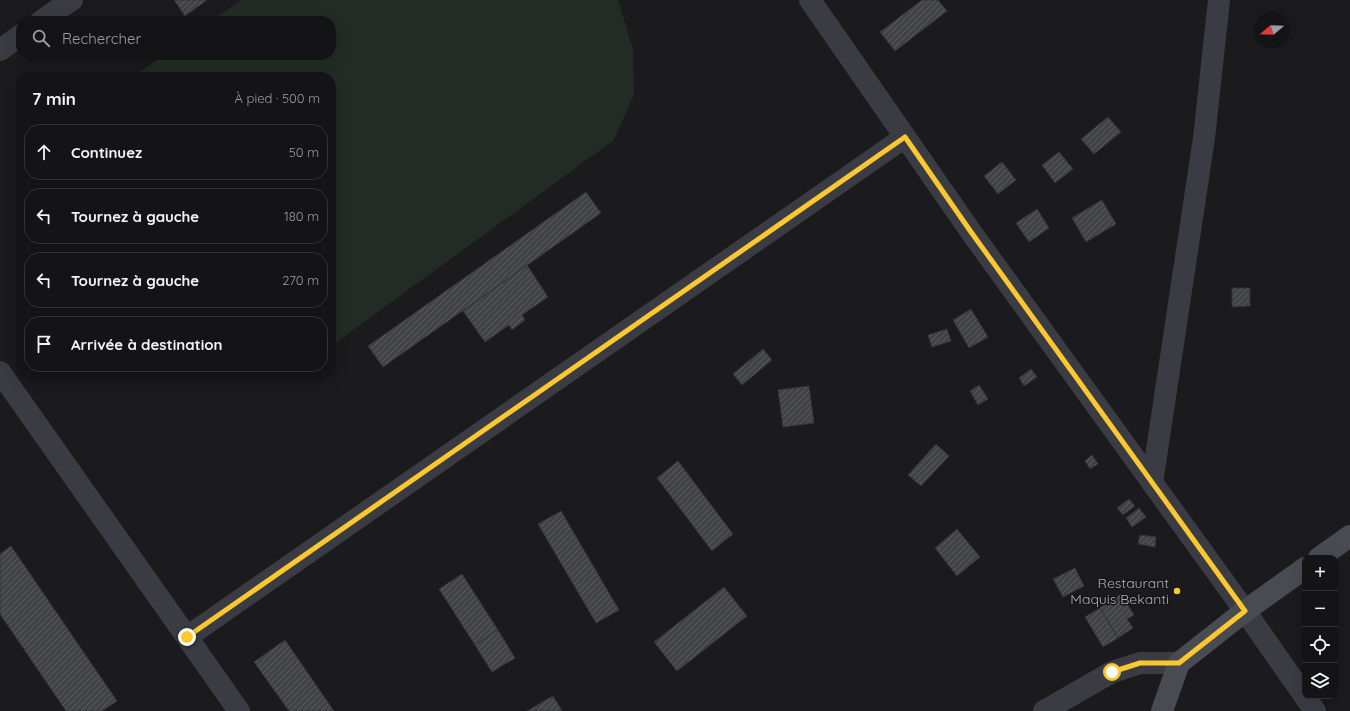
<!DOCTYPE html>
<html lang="fr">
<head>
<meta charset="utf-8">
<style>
  :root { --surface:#141416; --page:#212123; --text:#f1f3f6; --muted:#9d9ea1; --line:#333335 }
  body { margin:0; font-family:Quicksand,sans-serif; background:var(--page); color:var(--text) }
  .controls { position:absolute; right:12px; bottom:12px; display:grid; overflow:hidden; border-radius:8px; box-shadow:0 4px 16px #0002 }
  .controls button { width:36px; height:36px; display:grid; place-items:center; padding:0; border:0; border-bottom:1px solid var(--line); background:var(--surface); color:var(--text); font:20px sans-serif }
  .compass { position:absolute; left:1254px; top:12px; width:36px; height:36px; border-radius:50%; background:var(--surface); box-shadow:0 4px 16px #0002; rotate:251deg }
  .stop { position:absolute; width:12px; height:12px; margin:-9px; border:3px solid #ffc831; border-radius:50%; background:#fff }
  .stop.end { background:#ffc831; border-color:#fff; box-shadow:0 1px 4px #0008 }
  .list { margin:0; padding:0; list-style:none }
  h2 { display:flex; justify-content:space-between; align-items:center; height:52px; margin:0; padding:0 16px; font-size:17px }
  h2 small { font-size:13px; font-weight:400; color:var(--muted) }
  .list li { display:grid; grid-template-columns:26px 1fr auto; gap:12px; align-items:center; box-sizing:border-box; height:56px; margin:0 8px 8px; padding:0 8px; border:1px solid var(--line); border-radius:16px }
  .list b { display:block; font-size:15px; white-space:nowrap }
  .list em { font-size:13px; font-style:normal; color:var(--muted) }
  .icon { flex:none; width:22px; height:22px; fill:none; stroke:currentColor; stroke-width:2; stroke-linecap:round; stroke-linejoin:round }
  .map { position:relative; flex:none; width:1350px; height:711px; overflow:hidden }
  .search { position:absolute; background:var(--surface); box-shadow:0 4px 16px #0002; left:16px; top:16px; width:320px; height:44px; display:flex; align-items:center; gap:10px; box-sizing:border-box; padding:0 14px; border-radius:16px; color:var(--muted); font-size:15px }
  .panel { position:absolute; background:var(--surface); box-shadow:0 4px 16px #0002; left:16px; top:72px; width:320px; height:308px; border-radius:16px }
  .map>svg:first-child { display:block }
  .pitch { fill:#222c24 }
  .building { fill:url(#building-hatch); stroke:#353439 }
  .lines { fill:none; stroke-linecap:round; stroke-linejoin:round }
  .street { stroke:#3b3c43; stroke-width:22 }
  .secondary { stroke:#494b53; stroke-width:22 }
  .route { stroke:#ffc831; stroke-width:5 }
  .poi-dot { fill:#ffc831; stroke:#161518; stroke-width:1.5 }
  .labels { text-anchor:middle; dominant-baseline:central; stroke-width:3; stroke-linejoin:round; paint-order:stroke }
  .poi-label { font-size:14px; fill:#acb0bd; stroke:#161518; text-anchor:end }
</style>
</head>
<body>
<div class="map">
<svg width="1350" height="711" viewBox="0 0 1350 711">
  <defs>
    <pattern id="building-hatch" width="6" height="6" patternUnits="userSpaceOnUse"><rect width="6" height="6" fill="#424347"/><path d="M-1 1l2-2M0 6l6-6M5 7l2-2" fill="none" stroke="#5b5c60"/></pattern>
  </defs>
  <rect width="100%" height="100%" fill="#1b1b1d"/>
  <!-- pitch -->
  <path class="pitch" d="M 241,0 L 618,0 L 633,49 L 634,94 L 614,140 L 331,346 L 331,77 L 133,77 L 164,55 L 331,55 L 331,21 L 211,21 Z"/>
  <!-- building -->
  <path class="building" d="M 174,0 L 207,0 L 185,16 Z
    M 922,0 L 938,0 L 947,11 L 895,51 L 880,32 Z
    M 1108,117 L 1121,132 L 1094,154 L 1081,139 Z
    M 1059,152 L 1073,169 L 1055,183 L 1042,165 Z
    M 1002,162 L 1016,180 L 998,194 L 984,176 Z
    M 586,192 L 601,213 L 383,367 L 368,346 Z
    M 1102,200 L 1116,224 L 1086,242 L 1072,218 Z
    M 1037,209 L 1049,228 L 1029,242 L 1016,223 Z
    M 527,265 L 548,297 L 522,315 L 525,320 L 512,330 L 509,325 L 485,342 L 463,311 Z
    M 1232,288 L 1250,288 L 1250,306 L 1232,307 Z
    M 971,309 L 988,337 L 969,348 L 953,320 Z
    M 947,329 L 951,341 L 932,347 L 928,335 Z
    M 763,349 L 772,360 L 742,385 L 733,374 Z
    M 1031,369 L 1037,377 L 1024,386 L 1019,378 Z
    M 979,385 L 988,399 L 978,405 L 970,391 Z
    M 809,386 L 814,423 L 783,427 L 778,390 Z
    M 936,444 L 949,456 L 921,486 L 908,475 Z
    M 1092,455 L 1098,464 L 1090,469 L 1085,461 Z
    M 678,461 L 733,534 L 712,551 L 657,478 Z
    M 1129,499 L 1135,506 L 1123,515 L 1117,508 Z
    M 1139,508 L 1146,517 L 1132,527 L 1126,518 Z
    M 561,511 L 619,610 L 596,623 L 538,524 Z
    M 957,529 L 980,557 L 957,576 L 935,548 Z
    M 1140,535 L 1156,537 L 1155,547 L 1138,544 Z
    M 11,546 L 117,701 L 102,711 L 66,711 L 0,614 L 0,554 Z
    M 1075,568 L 1084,586 L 1063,597 L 1053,579 Z
    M 462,574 L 498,630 L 475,645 L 439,589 Z
    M 724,587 L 747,616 L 677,671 L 654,642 Z
    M 1121,594 L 1134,615 L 1127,619 L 1133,628 L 1118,638 L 1100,608 Z
    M 1100,608 L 1118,638 L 1103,647 L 1085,617 Z
    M 498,630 L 515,658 L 492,672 L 475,645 Z
    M 285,640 L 334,711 L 289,711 L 254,662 Z
    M 553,696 L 562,711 L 527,711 Z"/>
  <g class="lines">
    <!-- street -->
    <path class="street" d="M 810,0 L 971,232 L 1245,611 L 1315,711
      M 41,21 L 72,0
      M 0,50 L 21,35
      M 0,372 L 239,711
      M 1152,483 L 1204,138 L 1219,0
      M 187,637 L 905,137
      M 1044,711 L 1112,672 L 1140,663 L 1179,663"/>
    <!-- secondary -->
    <path class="secondary" d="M 1319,558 L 1350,536
      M 1162,711 L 1179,663 L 1245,611 L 1305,568"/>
  </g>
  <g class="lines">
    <!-- route -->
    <path class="route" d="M 187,637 L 905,137 L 971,232 L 1245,611 L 1179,663 L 1140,663 L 1112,672"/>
  </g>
  <!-- markers -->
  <circle class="poi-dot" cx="1177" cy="591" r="4"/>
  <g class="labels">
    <!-- poi labels -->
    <g class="poi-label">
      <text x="1169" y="583">Restaurant<tspan x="1169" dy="16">Maquis Bekanti</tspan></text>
    </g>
  </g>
</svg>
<div class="controls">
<button>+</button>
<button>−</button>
<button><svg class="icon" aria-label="locate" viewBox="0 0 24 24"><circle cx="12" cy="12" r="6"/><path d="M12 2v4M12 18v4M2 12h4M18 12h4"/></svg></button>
<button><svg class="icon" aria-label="layers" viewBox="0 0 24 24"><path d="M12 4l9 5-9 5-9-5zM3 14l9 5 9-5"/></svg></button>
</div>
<svg class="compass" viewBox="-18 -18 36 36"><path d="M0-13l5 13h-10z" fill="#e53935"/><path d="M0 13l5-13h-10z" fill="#9d9ea1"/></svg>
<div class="stop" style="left:1112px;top:672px"></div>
<div class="stop end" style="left:187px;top:637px"></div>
<div class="search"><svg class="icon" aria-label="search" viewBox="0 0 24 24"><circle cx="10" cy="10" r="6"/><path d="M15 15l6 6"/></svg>Rechercher</div>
<section class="panel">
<h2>7 min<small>À pied · 500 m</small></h2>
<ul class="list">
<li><svg class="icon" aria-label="ahead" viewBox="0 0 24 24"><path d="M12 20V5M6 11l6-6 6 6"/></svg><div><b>Continuez</b></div><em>50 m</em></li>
<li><svg class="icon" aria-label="left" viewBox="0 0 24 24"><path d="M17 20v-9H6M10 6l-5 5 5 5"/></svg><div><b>Tournez à gauche</b></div><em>180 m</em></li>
<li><svg class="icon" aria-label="left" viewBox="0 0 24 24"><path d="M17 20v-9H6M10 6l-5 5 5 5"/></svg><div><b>Tournez à gauche</b></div><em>270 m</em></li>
<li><svg class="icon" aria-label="arrive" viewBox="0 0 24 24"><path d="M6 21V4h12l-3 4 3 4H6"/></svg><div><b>Arrivée à destination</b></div></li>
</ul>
</section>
</div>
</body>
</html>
